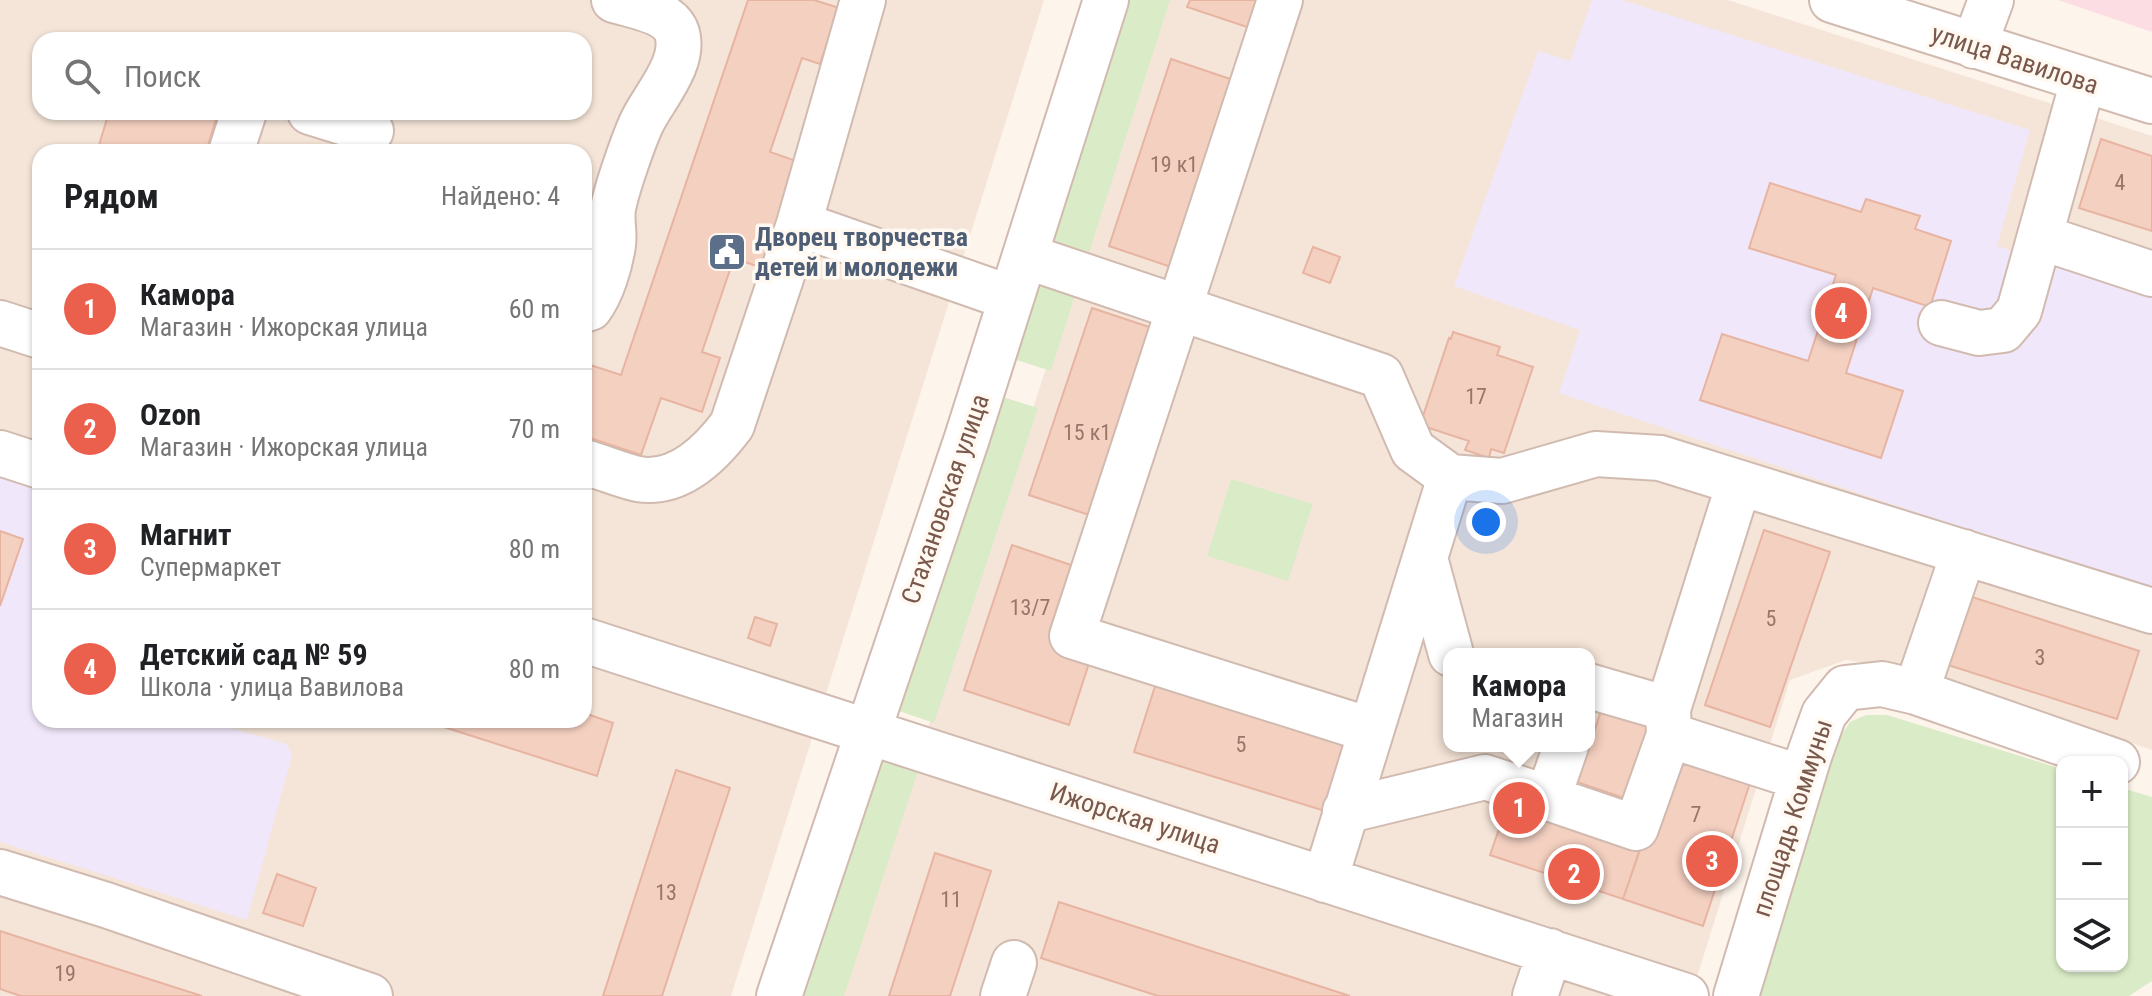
<!DOCTYPE html>
<html lang="ru">
<head>
<meta charset="utf-8">
<style>
  :root { --surface:#fff; --page:#f2f2f2; --text:#202124; --muted:#757577; --line:#e0e0e0; --accent:#ea604d }
  body { margin:0; font-family:"Roboto Condensed",sans-serif; background:var(--page); color:var(--text) }
  .controls { position:absolute; right:24px; bottom:24px; display:grid; overflow:hidden; border-radius:16px; box-shadow:0 2px 6px #0004 }
  .controls button { width:72px; height:72px; display:grid; place-items:center; padding:0; border:0; border-bottom:2px solid var(--line); background:var(--surface); color:var(--text); font:40px sans-serif }
  .you { position:absolute; left:1486px; top:522px; width:28px; height:28px; margin:-20px; border:6px solid #fff; border-radius:50%; background:#1a73e8; box-shadow:0 0 0 12px #1a73e833 }
  .badge { display:grid; place-items:center; width:52px; height:52px; border-radius:50%; background:var(--accent); color:#fff; font-size:26px; font-weight:700 }
  .pin { position:absolute; translate:-50% -50%; border:4px solid #fff; box-shadow:0 2px 8px #0006 }
  .popup { position:absolute; left:1443px; top:648px; width:152px; height:104px; box-sizing:border-box; display:grid; place-content:center; border-radius:16px; background:var(--surface); filter:drop-shadow(0 2px 6px #0005); font-size:26px; white-space:nowrap; color:var(--muted) }
  .popup b { font-size:30px; color:var(--text) }
  .popup::after { content:''; position:absolute; left:50%; top:100%; margin-left:-16px; border:16px solid transparent; border-top-color:var(--surface) }
  .list { margin:0; padding:0; list-style:none }
  h2 { display:flex; justify-content:space-between; align-items:center; height:104px; margin:0; padding:0 32px; font-size:34px }
  h2 small { font-size:26px; font-weight:400; color:var(--muted) }
  .list li { display:grid; grid-template-columns:52px 1fr auto; gap:24px; align-items:center; box-sizing:border-box; height:120px; padding:0 32px; border-top:2px solid var(--line) }
  .list b { display:block; font-size:30px; white-space:nowrap }
  .list p { margin:0; font-size:26px; white-space:nowrap; color:var(--muted) }
  .list em { font-size:26px; font-style:normal; color:var(--muted) }
  .icon { flex:none; width:44px; height:44px; fill:none; stroke:currentColor; stroke-width:2; stroke-linecap:round; stroke-linejoin:round }
  .map { position:relative; flex:none; width:2152px; height:996px; overflow:hidden }
  .search { position:absolute; background:var(--surface); box-shadow:0 2px 6px #0004; left:32px; top:32px; width:560px; height:88px; display:flex; align-items:center; gap:20px; box-sizing:border-box; padding:0 28px; border-radius:24px; color:var(--muted); font-size:30px }
  .panel { position:absolute; background:var(--surface); box-shadow:0 2px 6px #0004; left:32px; top:144px; width:560px; height:584px; border-radius:24px }
  .map>svg:first-child { display:block }
  .residential { fill:#f5e5d8; fill-rule:evenodd }
  .education { fill:#f1e7fa }
  .medical { fill:#fcdde4 }
  .green { fill:#daecc7 }
  .building { fill:#f4d0c1; stroke:#e7b4a1; stroke-width:2 }
  .lines { fill:none; stroke-linecap:round; stroke-linejoin:round }
  .minor-casing { stroke:#d1baaf; stroke-width:48 }
  .minor { stroke:#fff; stroke-width:44 }
  .labels { text-anchor:middle; dominant-baseline:central; stroke-width:7; stroke-linejoin:round; paint-order:stroke }
  .number-label { font-size:22px; fill:#987669 }
  .street-label { font-size:26px; fill:#7a584c; stroke:#fff9f2 }
  .service-label { font-size:26px; font-weight:bold; fill:#4e5e75; stroke:#fff9f2; text-anchor:start }
</style>
</head>
<body>
<div class="map">
<svg width="2152" height="996" viewBox="0 0 2152 996">
  <rect width="100%" height="100%" fill="#fdf4eb"/>
  <!-- residential -->
  <path class="residential" d="M 0,0 L 1044,0 L 731,996 L 0,996 ZM 40,40 L 584,40 L 584,112 L 40,112 ZM 40,152 L 584,152 L 584,720 L 40,720 Z
    M 1167,0 L 1728,0 L 2152,136 L 2152,750 L 1922,671 L 1846,660 L 1790,680 L 1691,996 L 840,996 ZM 1449,654 L 1589,654 L 1589,746 L 1449,746 Z"/>
  <!-- education -->
  <path class="education" d="M 1592,0 L 1622,0 L 2030,130 L 1997,246 L 2152,295 L 2152,591 L 1559,393 L 1580,330 L 1454,286 L 1538,51 L 1570,61 Z
    M 0,468 L 40,481 L 40,720 L 201,720 L 287,744 L 292,755 L 247,920 L 0,842 Z"/>
  <!-- medical -->
  <path class="medical" d="M 2058,0 L 2152,0 L 2152,32 Z"/>
  <!-- green -->
  <path class="green" d="M 1128,0 L 1170,0 L 1086,262 L 1058,245 L 1051,236 Z
    M 1045,285 L 1078,286 L 1051,371 L 1011,358 L 1033,289 Z
    M 999,396 L 1038,408 L 934,723 L 899,711 L 900,697 Z
    M 1231,479 L 1313,504 L 1288,581 L 1207,556 Z
    M 1866,715 L 1887,715 L 2062,769 L 2062,966 L 2122,966 L 2122,788 L 2152,797 L 2152,981 L 2129,996 L 1761,996 L 1755,991 L 1838,740 L 1850,722 Z
    M 887,756 L 922,759 L 844,996 L 790,996 L 867,764 Z"/>
  <!-- building -->
  <path class="building" d="M 748,0 L 814,0 L 839,8 L 820,64 L 802,58 L 770,152 L 802,163 L 765,269 L 734,258 L 702,352 L 720,358 L 702,412 L 661,398 L 641,455 L 584,436 L 584,363 L 621,375 Z
    M 1190,0 L 1265,0 L 1256,30 L 1187,7 Z
    M 1171,59 L 1239,82 L 1177,269 L 1109,246 Z
    M 109,112 L 194,112 L 216,119 L 206,152 L 97,152 Z
    M 2101,139 L 2152,156 L 2152,231 L 2079,208 Z
    M 1770,183 L 1861,212 L 1866,199 L 1920,216 L 1915,229 L 1951,241 L 1930,307 L 1873,288 L 1846,373 L 1903,391 L 1881,458 L 1700,400 L 1722,334 L 1808,361 L 1836,275 L 1749,248 Z
    M 1313,247 L 1340,257 L 1330,283 L 1303,273 Z
    M 1092,308 L 1158,330 L 1095,517 L 1029,495 Z
    M 1453,332 L 1500,347 L 1497,355 L 1533,367 L 1504,453 L 1491,449 L 1489,458 L 1465,450 L 1469,441 L 1420,425 L 1449,338 L 1451,339 Z
    M 1764,530 L 1830,552 L 1770,727 L 1705,705 Z
    M 0,531 L 23,539 L 0,606 Z
    M 1012,545 L 1080,568 L 1091,657 L 1069,725 L 964,690 Z
    M 1963,594 L 2139,651 L 2117,719 L 1942,663 Z
    M 755,617 L 777,624 L 770,646 L 748,638 Z
    M 1158,677 L 1348,736 L 1325,811 L 1134,752 Z
    M 1603,705 L 1653,721 L 1627,799 L 1577,782 Z
    M 584,713 L 613,723 L 597,776 L 422,720 L 584,720 Z
    M 1672,754 L 1751,780 L 1703,926 L 1623,899 Z
    M 676,770 L 730,788 L 712,842 L 662,996 L 603,996 Z
    M 1508,803 L 1641,847 L 1623,899 L 1490,855 Z
    M 935,853 L 991,871 L 950,996 L 889,996 Z
    M 277,874 L 316,888 L 303,926 L 263,913 Z
    M 1059,902 L 1350,996 L 1158,996 L 1041,958 Z
    M 0,931 L 80,957 L 202,996 L 21,996 L 0,989 Z"/>
  <g class="lines">
    <defs>
      <path id="minor" d="M 1280,0 L 1072,636 L 1370,730
        M 1832,0 L 2152,101
        M 1974,46 L 1991,0
        M 310,112 L 371,131
        M 231,152 L 244,112
        M 799,224 L 1011,298
        M 2040,237 L 2152,274
        M 1025,256 L 1381,376 L 1413,450 L 1450,477 L 1325,880
        M 584,310 L 590,308 C 602,292 610,265 613,245 C 615,233 611,221 613,209 C 616,190 634,139 642,122 C 654,97 686,63 677,33 C 670,11 633,6 614,0
        M 0,323 L 40,336
        M 1941,323 L 1979,333 L 2003,330 L 2019,311 L 2083,81
        M 0,453 L 40,466
        M 584,462 C 602,467 620,475 638,479 C 678,486 711,453 732,425 L 799,224 L 863,0
        M 1450,477 L 1502,481 L 1596,454 L 1660,458 L 2152,611
        M 1739,483 L 1668,709 L 1669,735 L 1802,778
        M 1425,558 L 1451,654
        M 584,640 L 1686,996
        M 1589,686 L 1668,709
        M 1916,692 L 1964,552
        M 1548,798 L 1636,828 L 1669,735
        M 1345,811 L 1485,777 L 1548,798 L 1566,746
        M 0,872 L 106,905 L 370,996
        M 779,996 L 967,438 L 1106,0
        M 1003,996 L 1014,963
        M 1535,996 L 1550,951
        M 1736,996 L 1809,756 L 1824,714 L 1845,688 L 1882,684 L 1916,692 L 2117,762"/>
    </defs>
    <!-- minor casing -->
    <use href="#minor" class="minor-casing"/>
    <!-- minor -->
    <use href="#minor" class="minor"/>
  </g>
  <!-- icons -->
  <defs>
    <symbol id="civic-square" viewBox="-11 -11 22 22"><rect x="-9" y="-9" width="18" height="18" rx="4" fill="#5c6f8a" stroke="#fff9f2"/><path d="M-.6-6.5H3V-4.5H.6V-3L4-1V1h2V6H-6V1h2V-1L-.6-3ZM-1.2 2.5V6h2.4V2.5Z" fill="#fff"/></symbol>
  </defs>
  <g fill-rule="evenodd">
    <use href="#civic-square" x="705" y="230" width="44" height="44"/>
  </g>
  <g class="labels">
    <!-- number labels -->
    <g class="number-label">
      <text x="1174" y="164">19 к1</text>
      <text x="2120" y="182">4</text>
      <text x="1476" y="396">17</text>
      <text x="1087" y="432">15 к1</text>
      <text x="1030" y="607">13/7</text>
      <text x="1771" y="618">5</text>
      <text x="2040" y="657">3</text>
      <text x="1241" y="744">5</text>
      <text x="1696" y="814">7</text>
      <text x="666" y="892">13</text>
      <text x="951" y="899">11</text>
      <text x="65" y="973">19</text>
    </g>
    <!-- street labels -->
    <g class="street-label">
      <text transform="translate(2015 59) rotate(18)">улица Вавилова</text>
      <text transform="translate(945 499) rotate(-71)">Стахановская улица</text>
      <text transform="translate(1135 818) rotate(18)">Ижорская улица</text>
      <text transform="translate(1792 818) rotate(-72)">площадь Коммуны</text>
    </g>
    <!-- service labels -->
    <g class="service-label">
      <text x="755" y="237">Дворец творчества<tspan x="755" dy="30">детей и молодежи</tspan></text>
    </g>
  </g>
</svg>
<div class="controls">
<button>+</button>
<button>−</button>
<button><svg class="icon" aria-label="layers" viewBox="0 0 24 24"><path d="M12 4l9 5-9 5-9-5zM3 14l9 5 9-5"/></svg></button>
</div>
<div class="you"></div>
<div class="pin badge" style="left:1519px;top:808px">1</div>
<div class="popup"><b>Камора</b>Магазин</div>
<div class="pin badge" style="left:1574px;top:874px">2</div>
<div class="pin badge" style="left:1712px;top:861px">3</div>
<div class="pin badge" style="left:1841px;top:313px">4</div>
<div class="search"><svg class="icon" aria-label="search" viewBox="0 0 24 24"><circle cx="10" cy="10" r="6"/><path d="M15 15l6 6"/></svg>Поиск</div>
<section class="panel">
<h2>Рядом<small>Найдено: 4</small></h2>
<ul class="list">
<li><span class="badge">1</span><div><b>Камора</b><p>Магазин · Ижорская улица</p></div><em>60 m</em></li>
<li><span class="badge">2</span><div><b>Ozon</b><p>Магазин · Ижорская улица</p></div><em>70 m</em></li>
<li><span class="badge">3</span><div><b>Магнит</b><p>Супермаркет</p></div><em>80 m</em></li>
<li><span class="badge">4</span><div><b>Детский сад № 59</b><p>Школа · улица Вавилова</p></div><em>80 m</em></li>
</ul>
</section>
</div>
</body>
</html>
